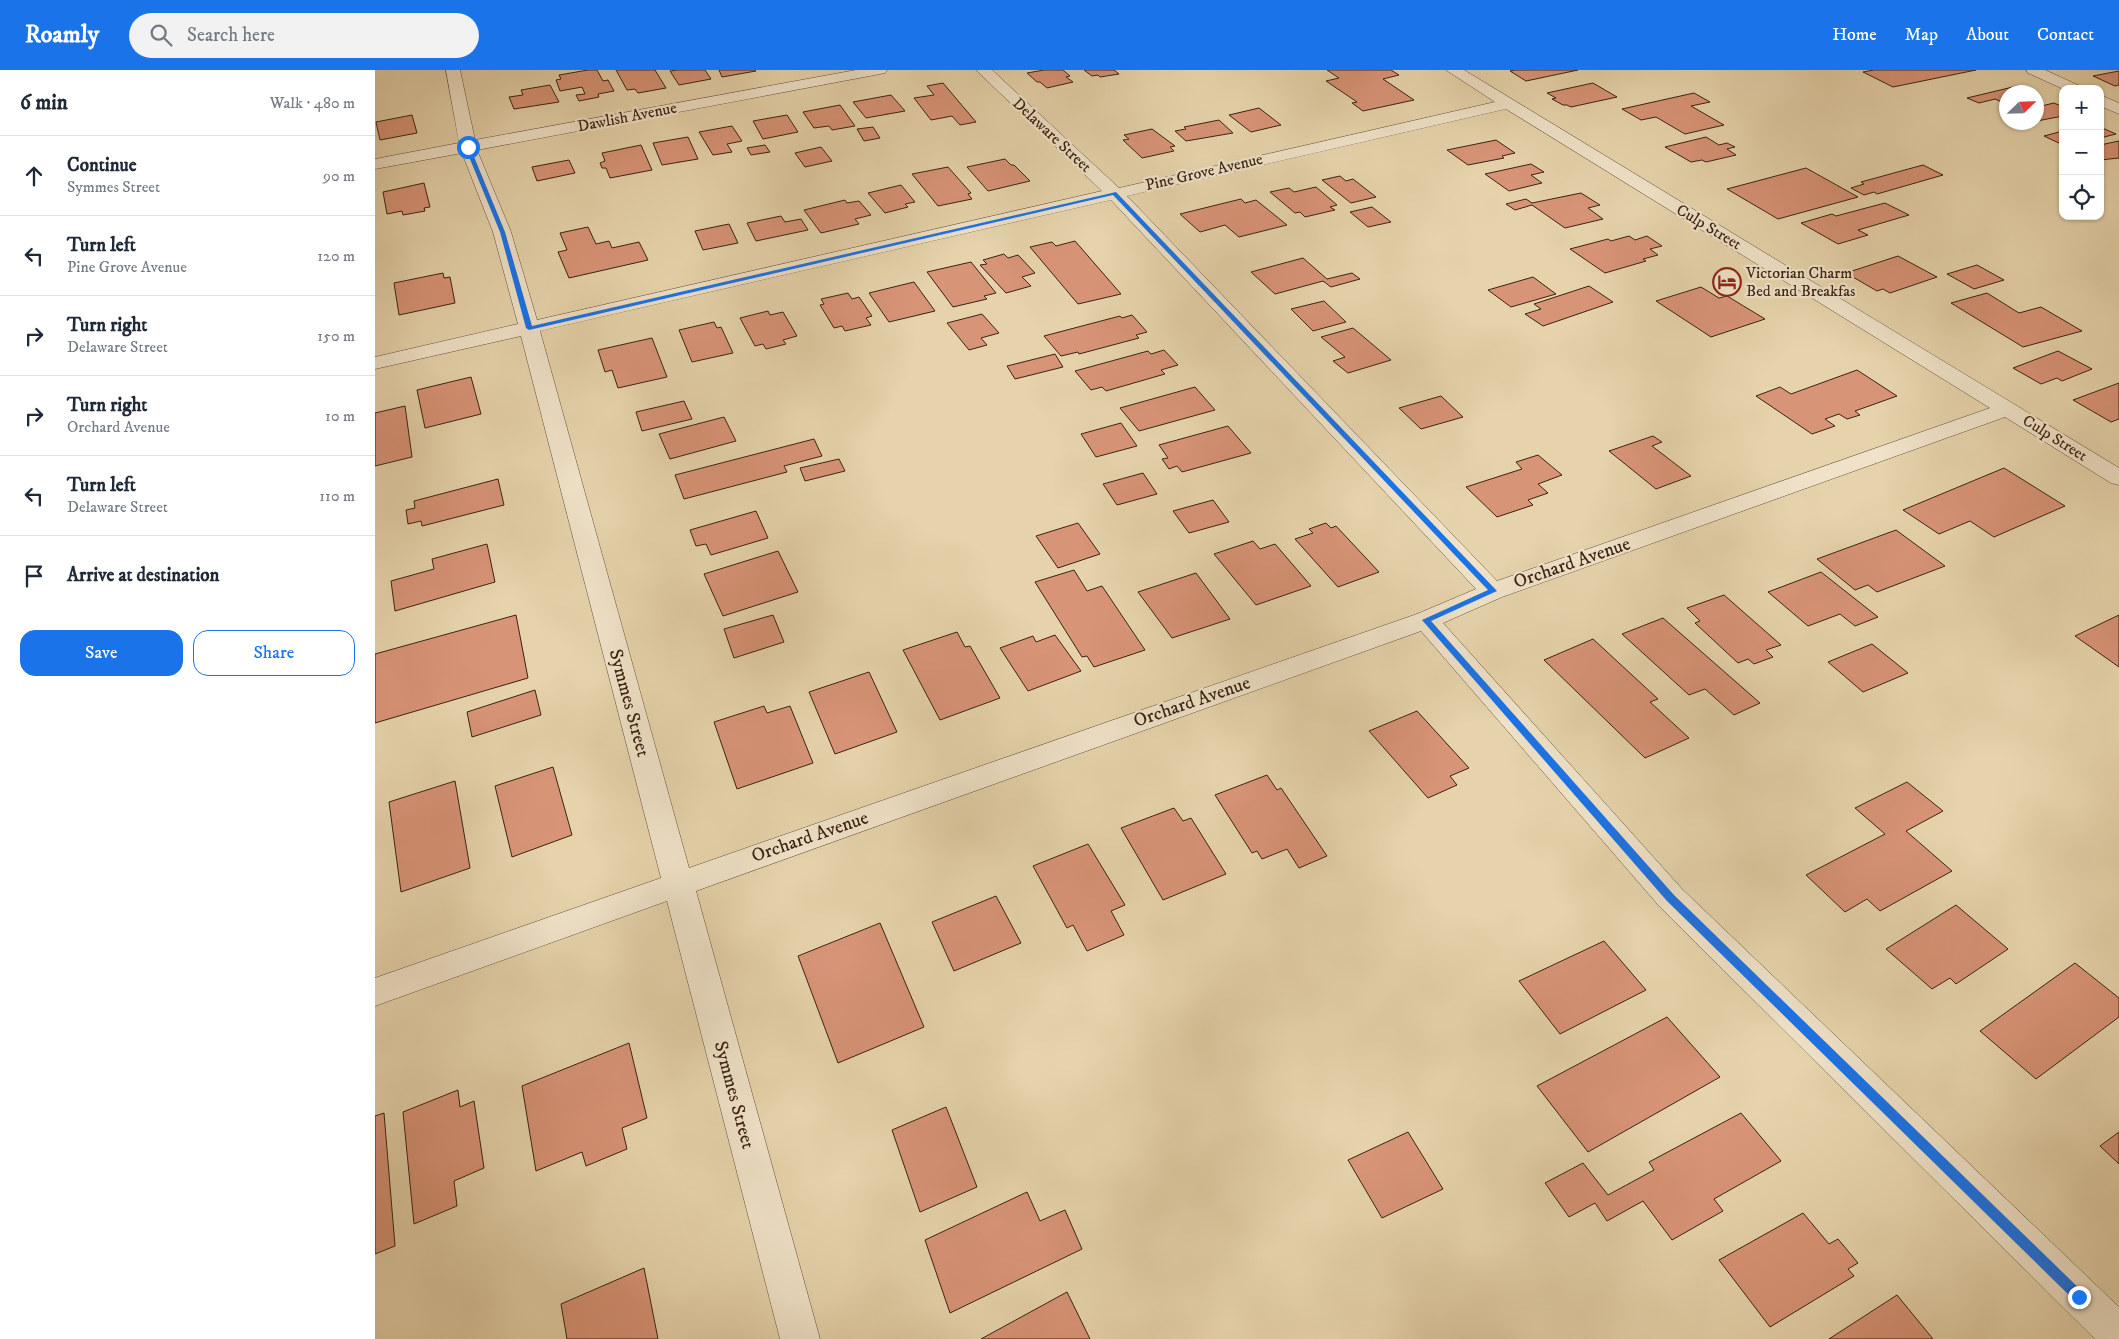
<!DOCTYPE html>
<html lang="en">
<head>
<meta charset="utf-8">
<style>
  :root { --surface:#fff; --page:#f2f2f3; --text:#1f2937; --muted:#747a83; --line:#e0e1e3; --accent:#1a73e8 }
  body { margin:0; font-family:"IM FELL DW Pica",serif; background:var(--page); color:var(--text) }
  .controls { position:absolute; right:15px; top:15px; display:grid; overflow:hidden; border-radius:10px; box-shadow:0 1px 4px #0004 }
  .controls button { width:45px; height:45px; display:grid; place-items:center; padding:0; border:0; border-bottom:1px solid var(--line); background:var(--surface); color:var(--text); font:25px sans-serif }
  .compass { position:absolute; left:1624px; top:15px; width:45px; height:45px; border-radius:50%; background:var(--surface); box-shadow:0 1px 4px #0004; rotate:67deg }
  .stop { position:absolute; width:15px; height:15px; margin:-11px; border:4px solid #1a73e8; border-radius:50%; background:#fff }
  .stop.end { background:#1a73e8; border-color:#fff; box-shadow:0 1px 5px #0008 }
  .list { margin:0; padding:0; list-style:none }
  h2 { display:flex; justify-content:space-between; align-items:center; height:65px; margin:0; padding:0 20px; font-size:21px }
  h2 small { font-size:16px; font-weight:400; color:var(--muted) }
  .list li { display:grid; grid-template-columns:32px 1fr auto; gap:15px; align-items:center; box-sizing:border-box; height:80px; padding:0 20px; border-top:1px solid var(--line) }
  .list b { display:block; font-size:19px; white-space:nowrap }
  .list p { margin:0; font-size:16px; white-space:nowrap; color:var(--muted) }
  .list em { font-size:16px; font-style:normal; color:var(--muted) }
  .actions { display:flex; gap:10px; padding:15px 20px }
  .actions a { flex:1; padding:11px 0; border:1px solid var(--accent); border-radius:15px; text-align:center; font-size:18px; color:var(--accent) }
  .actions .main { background:var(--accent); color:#fff }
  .icon { flex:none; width:28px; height:28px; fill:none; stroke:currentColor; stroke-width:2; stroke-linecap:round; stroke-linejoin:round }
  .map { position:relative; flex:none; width:1744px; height:1269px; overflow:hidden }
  header { display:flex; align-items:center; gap:30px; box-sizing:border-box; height:70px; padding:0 25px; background:var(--accent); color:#fff }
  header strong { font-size:24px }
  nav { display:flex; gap:28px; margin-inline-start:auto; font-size:18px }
  .search { width:350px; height:45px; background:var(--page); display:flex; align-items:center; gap:12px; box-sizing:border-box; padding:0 18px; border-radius:28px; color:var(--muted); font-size:19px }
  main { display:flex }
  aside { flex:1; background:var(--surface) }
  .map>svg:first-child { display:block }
  .building { fill:#d89477; stroke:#3b2214 }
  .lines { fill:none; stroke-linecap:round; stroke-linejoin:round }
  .minor-casing { stroke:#664e3a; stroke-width:1 }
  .minor { fill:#efe2c8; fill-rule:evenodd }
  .route { fill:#1a73e8 }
  .labels { text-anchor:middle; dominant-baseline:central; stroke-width:4.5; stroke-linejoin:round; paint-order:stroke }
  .far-street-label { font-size:16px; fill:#3b2214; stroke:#efe2c8 }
  .far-poi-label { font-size:16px; fill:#3b2214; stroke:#efe2c8; text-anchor:start }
  .street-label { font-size:19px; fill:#3b2214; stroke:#efe2c8 }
</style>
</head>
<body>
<header>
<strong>Roamly</strong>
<div class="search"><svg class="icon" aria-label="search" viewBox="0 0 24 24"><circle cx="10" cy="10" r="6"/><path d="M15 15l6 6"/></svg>Search here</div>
<nav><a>Home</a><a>Map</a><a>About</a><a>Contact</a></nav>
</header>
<main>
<aside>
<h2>6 min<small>Walk · 480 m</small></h2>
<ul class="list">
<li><svg class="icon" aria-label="ahead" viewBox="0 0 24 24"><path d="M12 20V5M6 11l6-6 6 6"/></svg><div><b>Continue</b><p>Symmes Street</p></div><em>90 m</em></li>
<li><svg class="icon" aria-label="left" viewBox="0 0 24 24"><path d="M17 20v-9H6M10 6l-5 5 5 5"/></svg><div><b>Turn left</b><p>Pine Grove Avenue</p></div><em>120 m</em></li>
<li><svg class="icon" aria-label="right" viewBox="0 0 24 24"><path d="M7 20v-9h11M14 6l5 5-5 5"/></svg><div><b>Turn right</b><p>Delaware Street</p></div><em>150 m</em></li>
<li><svg class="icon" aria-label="right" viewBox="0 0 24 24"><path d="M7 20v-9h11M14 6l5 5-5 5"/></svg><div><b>Turn right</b><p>Orchard Avenue</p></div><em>10 m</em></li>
<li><svg class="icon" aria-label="left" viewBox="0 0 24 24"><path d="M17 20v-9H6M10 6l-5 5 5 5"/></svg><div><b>Turn left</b><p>Delaware Street</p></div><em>110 m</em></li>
<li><svg class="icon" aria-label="arrive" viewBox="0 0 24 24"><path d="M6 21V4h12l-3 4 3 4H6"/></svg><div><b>Arrive at destination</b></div></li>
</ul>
<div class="actions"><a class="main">Save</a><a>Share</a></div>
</aside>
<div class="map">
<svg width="1744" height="1269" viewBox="0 0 1744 1269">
  <rect width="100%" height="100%" fill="#e6d3ab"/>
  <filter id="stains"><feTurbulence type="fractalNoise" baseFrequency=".004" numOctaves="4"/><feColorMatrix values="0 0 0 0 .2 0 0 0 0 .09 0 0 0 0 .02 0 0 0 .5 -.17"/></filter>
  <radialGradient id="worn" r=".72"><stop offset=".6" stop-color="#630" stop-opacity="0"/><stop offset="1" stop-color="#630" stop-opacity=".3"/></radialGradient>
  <!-- building -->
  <path class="building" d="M 213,0 L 222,0 L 228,11 L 233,10 L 239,21 L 223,24 L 224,27 L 204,31 L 201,25 L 210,24 L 207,17 L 185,21 L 181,10 L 186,9 L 184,5 Z
    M 241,0 L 280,0 L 291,18 L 263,23 L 260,19 L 252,20 Z
    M 302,0 L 330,0 L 336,9 L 304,15 L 295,1 Z
    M 344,0 L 380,0 L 381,1 L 347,7 Z
    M 669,0 L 688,0 L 695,6 L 691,7 L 698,12 L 672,18 L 665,12 L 662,12 L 652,3 Z
    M 709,0 L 739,0 L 744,4 L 725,7 L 723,5 L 717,6 Z
    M 952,0 L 1016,0 L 1024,5 L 1008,9 L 1039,30 L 988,41 L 977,33 L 982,32 L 951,11 L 964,8 Z
    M 1140,0 L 1203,0 L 1151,11 L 1135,1 Z
    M 1499,0 L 1601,0 L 1518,17 L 1488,2 Z
    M 1744,1 L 1744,15 L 1740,16 L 1718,6 Z
    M 568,13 L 601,52 L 585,55 L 577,46 L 556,50 L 539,28 L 559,25 L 552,16 Z
    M 1218,13 L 1242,27 L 1196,37 L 1192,35 L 1188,35 L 1177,29 L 1181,28 L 1172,23 Z
    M 175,15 L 184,32 L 139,39 L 134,27 L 148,25 L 146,20 Z
    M 1642,16 L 1658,22 L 1632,22 L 1632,31 L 1627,32 L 1620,29 L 1604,33 L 1592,28 Z
    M 1319,23 L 1335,32 L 1316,36 L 1349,55 L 1310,64 L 1281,47 L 1266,50 L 1247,39 Z
    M 516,25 L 530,41 L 491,48 L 478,32 Z
    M 1679,33 L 1688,37 L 1688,46 L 1662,51 L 1662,37 Z
    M 465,35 L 480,56 L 457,60 L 454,56 L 439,58 L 428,42 Z
    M 884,38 L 906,55 L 876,62 L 854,45 Z
    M 37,45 L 42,63 L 5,70 L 1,52 Z
    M 412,45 L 423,62 L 388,69 L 378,51 Z
    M 844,50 L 858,63 L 811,71 L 800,61 L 811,59 L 809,57 Z
    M 357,56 L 367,71 L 352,74 L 357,82 L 338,85 L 324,62 Z
    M 498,57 L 505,68 L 489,71 L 482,59 Z
    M 1725,57 L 1741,64 L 1725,68 Z
    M 777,59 L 800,76 L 795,77 L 799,81 L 767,88 L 748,70 L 754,69 L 749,65 Z
    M 1688,61 L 1688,75 L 1669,66 Z
    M 313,67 L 323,89 L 287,95 L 278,73 Z
    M 1331,67 L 1344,75 L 1352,73 L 1360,77 L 1352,79 L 1361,85 L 1331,92 L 1327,90 L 1316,92 L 1290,77 Z
    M 1121,70 L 1140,83 L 1127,86 L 1129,88 L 1093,95 L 1072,80 Z
    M 1744,71 L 1744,88 L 1725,90 L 1725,75 Z
    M 266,75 L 277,100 L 235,108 L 231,98 L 227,98 L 225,93 L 230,91 L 227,83 Z
    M 390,75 L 395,82 L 376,85 L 372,78 Z
    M 446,77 L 457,91 L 430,97 L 420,83 Z
    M 630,89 L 636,95 L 639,95 L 655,111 L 613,121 L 592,97 Z
    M 194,90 L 200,103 L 162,111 L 157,97 Z
    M 1156,94 L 1169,102 L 1156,105 L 1167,113 L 1134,121 L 1110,104 Z
    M 1548,95 L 1568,105 L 1502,124 L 1499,122 L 1489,125 L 1476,118 L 1489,114 L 1486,112 Z
    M 573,97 L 596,123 L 593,124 L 597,129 L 563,136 L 537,104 Z
    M 1431,98 L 1483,127 L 1403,149 L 1352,119 Z
    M 965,106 L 971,111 L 978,109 L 1001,127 L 976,133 L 947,110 Z
    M 49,113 L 55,137 L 49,138 L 50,141 L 28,145 L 27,141 L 12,144 L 8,122 Z
    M 526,115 L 540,132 L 530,134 L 533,137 L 510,143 L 493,123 Z
    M 941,117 L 962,135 L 955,137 L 960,140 L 930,147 L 925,142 L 920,143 L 895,122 L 914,118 L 919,122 Z
    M 1206,123 L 1225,135 L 1213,138 L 1228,149 L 1190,158 L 1157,135 L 1140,140 L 1131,134 L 1151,129 L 1157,133 Z
    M 866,129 L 870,133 L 881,130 L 912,155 L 864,167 L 850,155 L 825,162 L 805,144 Z
    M 470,130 L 472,133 L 484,131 L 496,145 L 480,149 L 484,154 L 446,163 L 429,140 Z
    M 1510,133 L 1534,145 L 1483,160 L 1493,165 L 1463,174 L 1426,153 L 1457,144 L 1461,146 Z
    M 997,137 L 1016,152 L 993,157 L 975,142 Z
    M 406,146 L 410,152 L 426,149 L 433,160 L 381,171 L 372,153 Z
    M 354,154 L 363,173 L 328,180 L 320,161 Z
    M 213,157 L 221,174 L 234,171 L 237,178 L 264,172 L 273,190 L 194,208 L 183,182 L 192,180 L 185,163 Z
    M 1254,166 L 1260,170 L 1272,166 L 1287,176 L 1275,179 L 1283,185 L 1268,189 L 1271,191 L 1230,203 L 1195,179 L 1233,169 L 1236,171 Z
    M 700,171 L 746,224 L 703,234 L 655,177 L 677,172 L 681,176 Z
    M 629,184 L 633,188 L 643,185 L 660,203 L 647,207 L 656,216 L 631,223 L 605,195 L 612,194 L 608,190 Z
    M 1523,186 L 1562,207 L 1515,223 L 1508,219 L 1502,221 L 1471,203 Z
    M 928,188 L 952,209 L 977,203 L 985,209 L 956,217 L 948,211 L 900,224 L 876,202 Z
    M 596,192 L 621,223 L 609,226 L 612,229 L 578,237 L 552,202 Z
    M 1602,195 L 1629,210 L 1599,219 L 1572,204 Z
    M 68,203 L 69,208 L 75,207 L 80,233 L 24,245 L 19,213 Z
    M 1158,207 L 1181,224 L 1136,237 L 1113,220 Z
    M 539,212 L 560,241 L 514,252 L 494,223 Z
    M 1214,216 L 1238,232 L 1168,256 L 1150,244 L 1166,239 L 1159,234 Z
    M 1326,217 L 1344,228 L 1352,226 L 1390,249 L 1336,267 L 1281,231 Z
    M 473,223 L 477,229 L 484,227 L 497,246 L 491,248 L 496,255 L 470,261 L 467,256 L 459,258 L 445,235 L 449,234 L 446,229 Z
    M 1612,223 L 1644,243 L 1666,237 L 1707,261 L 1648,277 L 1576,233 Z
    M 949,231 L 971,252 L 938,261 L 916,239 Z
    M 393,241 L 395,245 L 408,242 L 422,266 L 408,270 L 411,274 L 391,279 L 388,274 L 380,276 L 365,248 Z
    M 607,244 L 624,263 L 606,268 L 612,275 L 594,280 L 572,253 Z
    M 757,245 L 772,262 L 761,265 L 764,268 L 704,284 L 703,282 L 686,286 L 669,266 L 745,246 L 747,248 Z
    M 339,252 L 342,258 L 346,257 L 358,283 L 317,292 L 304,260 Z
    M 978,258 L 1016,290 L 973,303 L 958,291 L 970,287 L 946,267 Z
    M 277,268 L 292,307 L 243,318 L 237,300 L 230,302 L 223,280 Z
    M 789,280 L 803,295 L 786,300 L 790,304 L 731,321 L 727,317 L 716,320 L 700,301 L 773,281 L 776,284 Z
    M 1683,281 L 1717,299 L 1687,311 L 1682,308 L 1666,314 L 1638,298 Z
    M 680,284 L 688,297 L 640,309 L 632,296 Z
    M 1482,300 L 1522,326 L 1480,341 L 1485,345 L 1472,349 L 1464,344 L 1450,349 L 1460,356 L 1437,364 L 1381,326 L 1405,317 L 1416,324 Z
    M 96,307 L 106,344 L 50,358 L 42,320 Z
    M 1744,313 L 1744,349 L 1736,352 L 1698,330 Z
    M 820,317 L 840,340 L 764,361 L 745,338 Z
    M 1066,326 L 1088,347 L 1046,359 L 1024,338 Z
    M 309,331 L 317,349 L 267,361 L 261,342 Z
    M 30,336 L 37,387 L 0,396 L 0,343 Z
    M 349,347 L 361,371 L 295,389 L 284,364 Z
    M 746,353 L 762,376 L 721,387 L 706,364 Z
    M 853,356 L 876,383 L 807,402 L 802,396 L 794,399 L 787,389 L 793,388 L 784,375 Z
    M 1278,366 L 1287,372 L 1277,376 L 1316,406 L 1281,419 L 1234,381 Z
    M 439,369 L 447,386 L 409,396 L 412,402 L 309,429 L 300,405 Z
    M 1163,385 L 1187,405 L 1163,414 L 1173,423 L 1153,430 L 1158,435 L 1122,447 L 1091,417 L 1147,399 L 1141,392 Z
    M 464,389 L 470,401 L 430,411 L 425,398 Z
    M 1629,398 L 1690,436 L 1619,467 L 1595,451 L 1564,464 L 1528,440 Z
    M 768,403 L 782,424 L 742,435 L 728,414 Z
    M 123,409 L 129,435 L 47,456 L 46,451 L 33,454 L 31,440 L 40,438 L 39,431 Z
    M 838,430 L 854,452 L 814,463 L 798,441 Z
    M 381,441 L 393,468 L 336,485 L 331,474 L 321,476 L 315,460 Z
    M 703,453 L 725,484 L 683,498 L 661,466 Z
    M 951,453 L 956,458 L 961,456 L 1004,502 L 963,517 L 920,469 L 938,463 L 934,459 Z
    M 1521,460 L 1570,496 L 1502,522 L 1493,515 L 1480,520 L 1442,489 Z
    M 878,471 L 885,479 L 900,474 L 936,516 L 881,535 L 839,484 Z
    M 112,474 L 120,512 L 20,541 L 16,511 L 59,499 L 57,489 Z
    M 403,481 L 423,522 L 348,546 L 329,504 Z
    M 699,500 L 712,521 L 727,516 L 770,580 L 719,597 L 712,586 L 707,587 L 660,512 Z
    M 1446,502 L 1503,547 L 1480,556 L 1465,544 L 1433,556 L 1393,522 Z
    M 821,503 L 855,549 L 797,568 L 763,522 Z
    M 1349,525 L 1406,575 L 1391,580 L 1398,587 L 1379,594 L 1373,589 L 1363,593 L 1320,553 L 1325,551 L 1312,538 Z
    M 141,545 L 153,608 L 0,653 L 0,584 Z
    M 398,545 L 409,572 L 359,588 L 349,559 Z
    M 1744,545 L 1744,597 L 1700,566 Z
    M 1288,548 L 1385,633 L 1359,645 L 1330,619 L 1314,625 L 1247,564 Z
    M 582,562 L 590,577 L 595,576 L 625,628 L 565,650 L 528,580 Z
    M 680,565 L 706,601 L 653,621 L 625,578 L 658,566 L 661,572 Z
    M 1218,569 L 1283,629 L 1275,632 L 1314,668 L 1270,688 L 1169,590 Z
    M 1497,574 L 1533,603 L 1488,622 L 1453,592 Z
    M 494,602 L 522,662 L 460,684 L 434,622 Z
    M 160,620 L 166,645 L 97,667 L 92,642 Z
    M 389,636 L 392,643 L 415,636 L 438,693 L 362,719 L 339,652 Z
    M 1042,641 L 1094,698 L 1075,706 L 1082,715 L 1053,728 L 994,661 Z
    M 178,697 L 197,765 L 137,787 L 120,716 Z
    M 892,705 L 902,720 L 906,718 L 952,786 L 924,798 L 912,779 L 887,789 L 882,781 L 877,783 L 840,725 Z
    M 80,711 L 95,798 L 26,822 L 14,732 Z
    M 1532,712 L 1568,741 L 1531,761 L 1577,801 L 1505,841 L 1492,829 L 1470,842 L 1431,805 L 1510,764 L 1480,738 Z
    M 799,738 L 808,751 L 816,748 L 851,804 L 788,830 L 746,758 Z
    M 713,774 L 750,835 L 736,841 L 749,865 L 712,881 L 698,855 L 692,858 L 658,796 Z
    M 621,826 L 646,873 L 579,901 L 557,852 Z
    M 1581,835 L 1633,879 L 1581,914 L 1575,908 L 1557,919 L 1511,879 Z
    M 505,853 L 549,957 L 463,993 L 423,886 Z
    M 1229,871 L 1271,920 L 1185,964 L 1144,911 Z
    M 1700,893 L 1744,928 L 1744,947 L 1661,1009 L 1605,961 Z
    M 1292,947 L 1345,1007 L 1213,1082 L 1162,1016 Z
    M 254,973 L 272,1048 L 247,1058 L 252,1079 L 211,1096 L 207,1082 L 161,1101 L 147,1016 Z
    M 83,1020 L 85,1037 L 99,1031 L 109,1098 L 79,1111 L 82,1136 L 39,1154 L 28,1042 Z
    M 571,1037 L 602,1117 L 545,1142 L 517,1060 Z
    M 9,1043 L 20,1176 L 0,1184 L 0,1046 Z
    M 1366,1043 L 1406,1091 L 1339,1129 L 1348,1141 L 1297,1170 L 1268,1131 L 1232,1151 L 1220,1133 L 1194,1147 L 1170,1113 L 1208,1093 L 1233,1125 L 1279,1100 L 1274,1092 Z
    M 1033,1062 L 1068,1119 L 1007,1148 L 973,1090 Z
    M 1744,1062 L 1744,1094 L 1725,1076 Z
    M 652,1122 L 665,1151 L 690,1140 L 707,1179 L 575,1243 L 550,1170 Z
    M 1428,1143 L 1454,1174 L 1463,1169 L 1483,1193 L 1473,1199 L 1479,1206 L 1395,1257 L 1344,1190 Z
    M 269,1198 L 283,1269 L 192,1269 L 186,1234 Z
    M 692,1222 L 715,1269 L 606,1269 Z
    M 1522,1225 L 1558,1269 L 1454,1269 Z"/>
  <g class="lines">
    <defs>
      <path id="minor" d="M 71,0 L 85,0 L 100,70 L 481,0 L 512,0 L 510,3 L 505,4 L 102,80 L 136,162 L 162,250 L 727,121 L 601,0 L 617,0 L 744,118 L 1120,32 L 1071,0 L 1089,0 L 1744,398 L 1744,415 L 1736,413 L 1630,347 L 1127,527 L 1068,553 L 1307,819 L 1744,1237 L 1744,1269 L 1720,1269 L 1285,837 L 1046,561 L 321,821 L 445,1269 L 405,1269 L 292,831 L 0,936 L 0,908 L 286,808 L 146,266 L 0,299 L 0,287 L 143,254 L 118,162 L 87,83 L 0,99 L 0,89 L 84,73 ZM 1131,39 L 1615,338 L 1122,511 L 752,126 ZM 736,130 L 1101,519 L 1042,544 L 314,798 L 165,261 Z
        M 1651,0 L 1670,0 L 1705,16 L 1708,19 L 1688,19 L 1653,3 Z
        M 1725,25 L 1744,33 L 1744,44 L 1725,36 Z"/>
    </defs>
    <!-- minor casing -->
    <use href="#minor" class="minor-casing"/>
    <!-- minor -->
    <use href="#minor" class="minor"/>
  </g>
  <!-- route -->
  <path class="route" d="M 93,75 L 95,77 L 130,162 L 157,256 L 741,122 L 1122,521 L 1056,551 L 1299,825 L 1709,1223 L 1710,1227 L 1709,1231 L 1704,1233 L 1700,1231 L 1292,831 L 1047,550 L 1113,520 L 738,125 L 154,260 L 151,258 L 125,162 L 90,77 Z"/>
  <!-- icons -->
  <defs>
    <symbol id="hotel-ring" viewBox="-11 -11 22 22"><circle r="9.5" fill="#efe2c8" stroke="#8f2418" stroke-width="1.5"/><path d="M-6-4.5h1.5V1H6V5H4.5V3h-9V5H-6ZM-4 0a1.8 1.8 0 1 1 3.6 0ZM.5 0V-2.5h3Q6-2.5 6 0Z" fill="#8f2418"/></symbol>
  </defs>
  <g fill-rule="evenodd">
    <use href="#hotel-ring" x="1336" y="196" width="32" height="32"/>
  </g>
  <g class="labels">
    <!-- far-street labels -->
    <g class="far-street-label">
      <text transform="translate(252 47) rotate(-11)">Dawlish Avenue</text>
      <text transform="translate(677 65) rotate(43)">Delaware Street</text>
      <text transform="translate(829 102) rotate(-13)">Pine Grove Avenue</text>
      <text transform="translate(1334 157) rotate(31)">Culp Street</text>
      <text transform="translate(1680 368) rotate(32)">Culp Street</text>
    </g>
    <!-- far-poi labels -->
    <g class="far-poi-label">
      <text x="1371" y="203">Victorian Charm<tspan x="1371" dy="18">Bed and Breakfas</tspan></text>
    </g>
    <!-- street labels -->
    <g class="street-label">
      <text transform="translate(1197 493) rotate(-19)">Orchard Avenue</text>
      <text transform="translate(817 632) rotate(-19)">Orchard Avenue</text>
      <text transform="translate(254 633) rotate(75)">Symmes Street</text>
      <text transform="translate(435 767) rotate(-19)">Orchard Avenue</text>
      <text transform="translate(359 1025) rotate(75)">Symmes Street</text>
    </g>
  </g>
  <rect width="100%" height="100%" filter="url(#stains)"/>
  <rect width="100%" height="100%" fill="url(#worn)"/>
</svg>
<div class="controls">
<button>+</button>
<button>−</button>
<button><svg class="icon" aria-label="locate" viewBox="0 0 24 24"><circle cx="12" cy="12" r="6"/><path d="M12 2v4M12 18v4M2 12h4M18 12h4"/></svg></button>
</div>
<svg class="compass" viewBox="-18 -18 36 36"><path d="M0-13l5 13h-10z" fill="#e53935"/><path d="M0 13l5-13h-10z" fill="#747a83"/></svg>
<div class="stop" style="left:93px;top:77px"></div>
<div class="stop end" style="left:1704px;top:1227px"></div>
</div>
</main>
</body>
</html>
